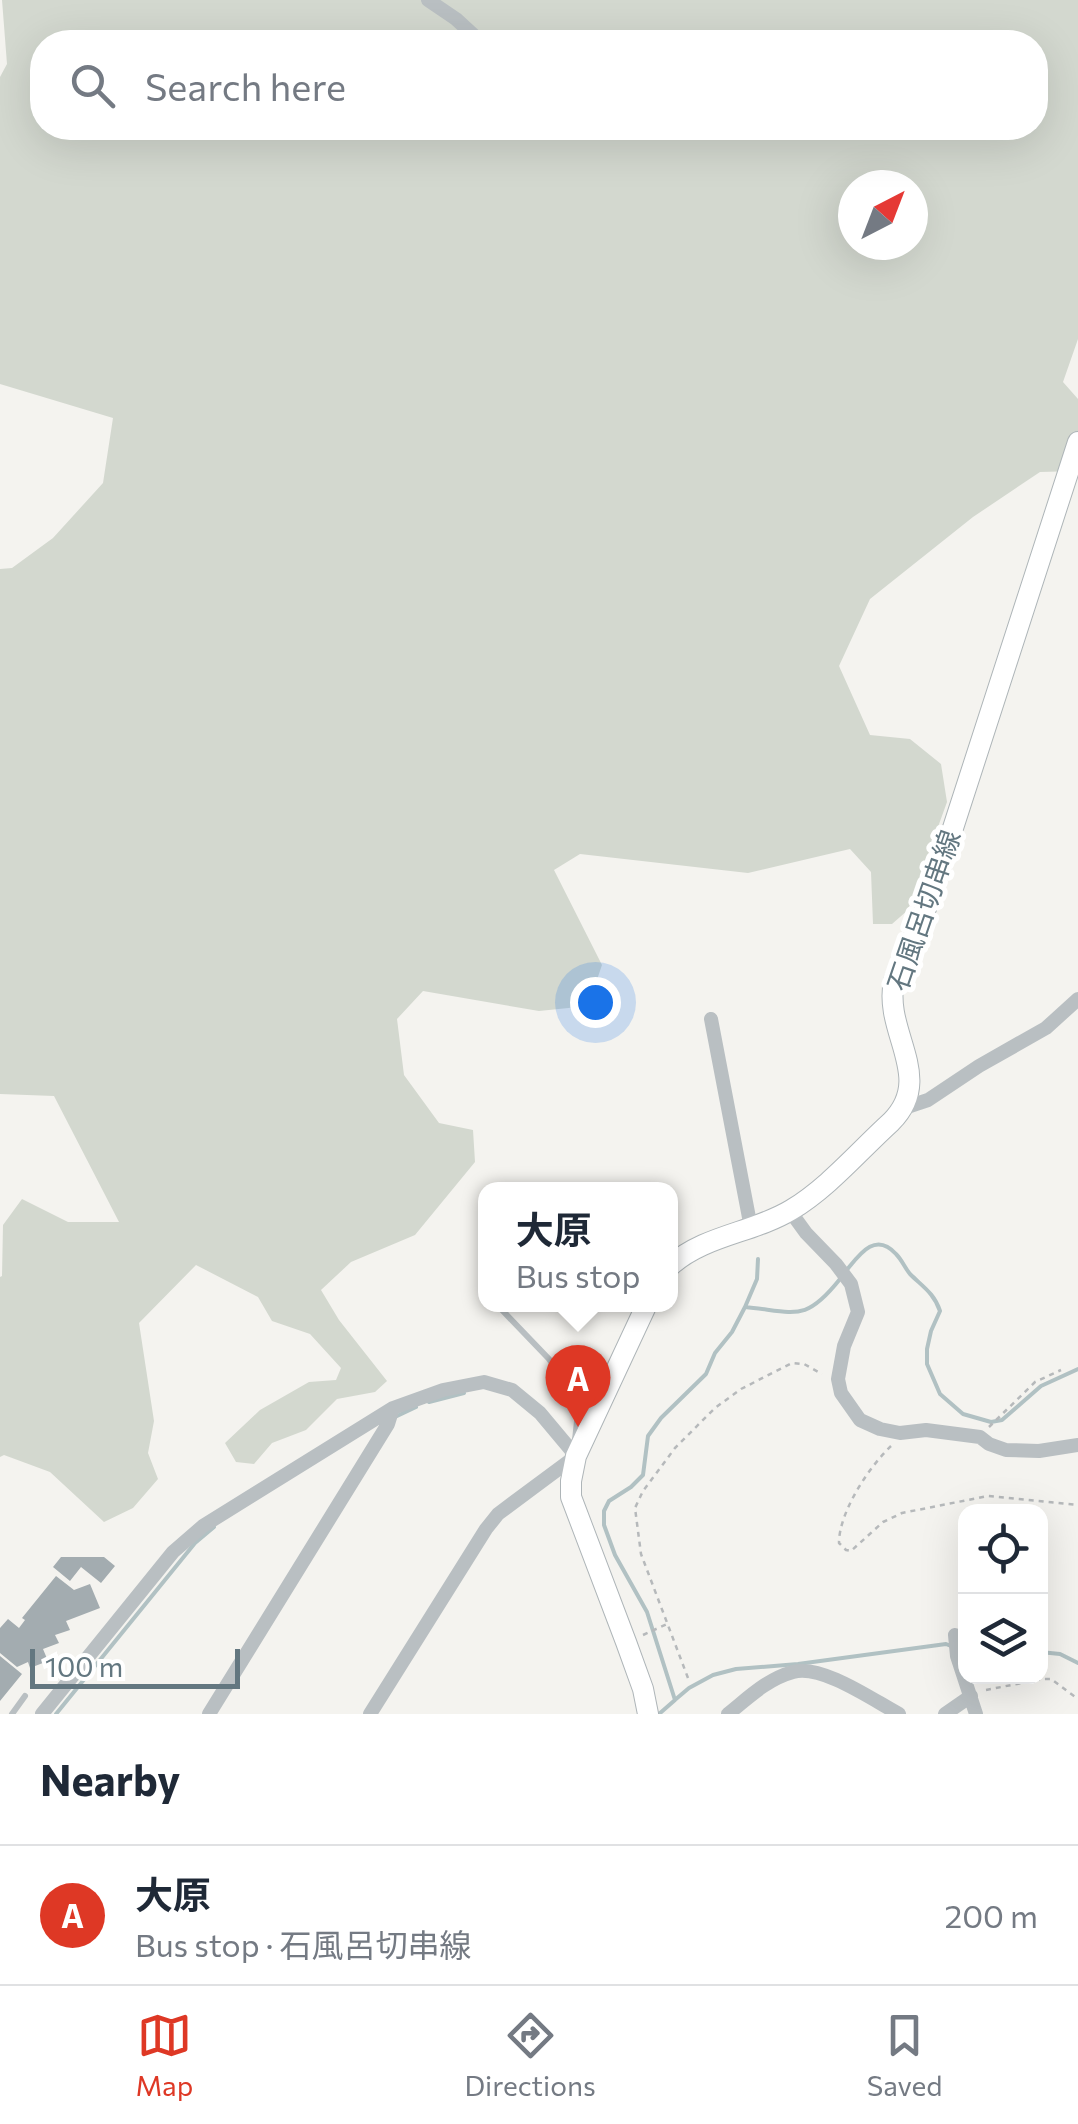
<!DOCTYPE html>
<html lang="en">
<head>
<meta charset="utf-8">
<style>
  :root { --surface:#fff; --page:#f2f2f3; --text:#1f2937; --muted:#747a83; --line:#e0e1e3; --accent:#de3825 }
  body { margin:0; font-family:Commissioner,"Noto Sans JP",sans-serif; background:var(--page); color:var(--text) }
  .controls { position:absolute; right:30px; bottom:30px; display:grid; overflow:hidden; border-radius:20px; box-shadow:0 10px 40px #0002 }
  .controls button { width:90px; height:90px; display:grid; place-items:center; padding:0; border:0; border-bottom:2px solid var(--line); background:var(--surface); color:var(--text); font:50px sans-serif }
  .compass { position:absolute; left:838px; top:170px; width:90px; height:90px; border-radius:50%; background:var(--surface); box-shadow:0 10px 40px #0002; rotate:42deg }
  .scale { position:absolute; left:30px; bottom:25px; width:210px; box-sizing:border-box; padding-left:10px; border:5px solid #637780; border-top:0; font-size:28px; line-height:35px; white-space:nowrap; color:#637780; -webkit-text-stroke:8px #fff; paint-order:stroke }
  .you { position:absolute; left:595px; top:1002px; width:35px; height:35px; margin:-25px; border:8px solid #fff; border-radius:50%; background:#1a73e8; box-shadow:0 0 0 15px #1a73e833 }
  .badge { display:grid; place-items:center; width:65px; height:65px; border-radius:50%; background:var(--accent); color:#fff; font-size:32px; font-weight:700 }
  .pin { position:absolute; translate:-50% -82px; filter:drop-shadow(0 2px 5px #0008) }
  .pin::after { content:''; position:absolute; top:52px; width:35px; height:30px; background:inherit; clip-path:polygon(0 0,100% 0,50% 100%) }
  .popup { position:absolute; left:478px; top:1182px; width:200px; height:130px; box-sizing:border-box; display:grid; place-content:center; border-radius:20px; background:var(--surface); filter:drop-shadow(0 2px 8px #0005); font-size:32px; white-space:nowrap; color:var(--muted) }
  .popup b { font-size:38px; color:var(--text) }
  .popup::after { content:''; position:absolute; left:50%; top:100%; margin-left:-20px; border:20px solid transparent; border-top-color:var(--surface) }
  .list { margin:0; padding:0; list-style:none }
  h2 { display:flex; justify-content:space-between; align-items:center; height:130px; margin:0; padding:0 40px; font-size:42px }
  h2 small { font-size:32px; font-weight:400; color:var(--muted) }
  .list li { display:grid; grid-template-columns:65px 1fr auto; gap:30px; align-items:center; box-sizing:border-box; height:140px; padding:0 40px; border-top:2px solid var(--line) }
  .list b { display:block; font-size:38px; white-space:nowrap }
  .list p { margin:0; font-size:32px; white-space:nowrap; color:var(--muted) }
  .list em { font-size:32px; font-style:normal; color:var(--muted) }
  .icon { flex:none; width:55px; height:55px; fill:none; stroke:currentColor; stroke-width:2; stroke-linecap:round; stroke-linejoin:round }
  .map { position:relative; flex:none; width:1078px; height:1714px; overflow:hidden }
  .search { position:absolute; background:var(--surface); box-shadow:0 10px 40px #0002; left:30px; right:30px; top:30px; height:110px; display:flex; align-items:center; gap:25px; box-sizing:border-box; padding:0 35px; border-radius:40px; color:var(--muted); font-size:38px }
  .sheet { height:270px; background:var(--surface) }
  nav { display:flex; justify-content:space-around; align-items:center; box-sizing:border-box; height:140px; border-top:2px solid var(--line); background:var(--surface); font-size:28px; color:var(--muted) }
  nav a { display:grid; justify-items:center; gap:5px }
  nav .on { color:var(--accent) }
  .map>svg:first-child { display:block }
  .green { fill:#d3d8cf; fill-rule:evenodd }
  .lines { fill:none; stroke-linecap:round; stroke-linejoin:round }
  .stream { stroke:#b1c1c3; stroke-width:4 }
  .building { fill:#a3acb0 }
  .secondary-casing { stroke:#aeb5b8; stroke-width:22 }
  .path { stroke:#b6b9bb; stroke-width:2.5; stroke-dasharray:5 5; stroke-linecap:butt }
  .lane { stroke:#b9bfc2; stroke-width:6 }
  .street { stroke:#b9bfc2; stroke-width:14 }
  .secondary { stroke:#fff; stroke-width:20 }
  .labels { text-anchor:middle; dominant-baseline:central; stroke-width:10; stroke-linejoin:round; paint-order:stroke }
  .street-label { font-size:28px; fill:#637780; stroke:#fff }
</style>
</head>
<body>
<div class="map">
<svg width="1078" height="1714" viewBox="0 0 1078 1714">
  <rect width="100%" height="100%" fill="#f4f3ef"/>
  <!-- green -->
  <path class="green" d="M 2,0 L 1078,0 L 1078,339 L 1063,382 L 1078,399 L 1078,471 L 1040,472 L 973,517 L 870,599 L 839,666 L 870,735 L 910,739 L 941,764 L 947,802 L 908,910 L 892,924 L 873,924 L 871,872 L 850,849 L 748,873 L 580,854 L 554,870 L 602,965 L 588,1006 L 539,1011 L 423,991 L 397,1019 L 404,1075 L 439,1123 L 473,1130 L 475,1162 L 415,1235 L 351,1262 L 321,1290 L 339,1320 L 387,1381 L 375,1392 L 337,1399 L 306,1430 L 272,1443 L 254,1464 L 236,1462 L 225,1443 L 260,1410 L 309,1382 L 336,1380 L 341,1368 L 310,1334 L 272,1321 L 258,1297 L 196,1265 L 139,1323 L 154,1421 L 148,1453 L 158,1479 L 133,1508 L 104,1522 L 50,1472 L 4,1455 L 0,1457 L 0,1277 L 2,1276 L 3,1225 L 22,1199 L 68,1222 L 119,1222 L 54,1096 L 0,1094 L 0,569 L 12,568 L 53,538 L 103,483 L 113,418 L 0,384 L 0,77 L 7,64 ZM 42,42 L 1036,42 L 1036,128 L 42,128 ZM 853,185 L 913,185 L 913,245 L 853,245 Z"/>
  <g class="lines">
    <!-- stream -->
    <path class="stream" d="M 846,1271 C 859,1255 875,1231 896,1254 C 902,1260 905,1268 910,1274 C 923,1287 934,1293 940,1311 L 931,1331 L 927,1349 L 927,1364 L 940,1394 L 963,1414 L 991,1422 L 1002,1420 L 1041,1386 L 1078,1369
      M 745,1307 L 757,1279 L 758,1259
      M 429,1402 L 464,1393
      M 397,1416 L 416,1407
      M 1040,1652 L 1060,1654 L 1078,1663
      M 676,1699 L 689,1688 L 713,1675 L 736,1669 L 798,1664 L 946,1644 L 951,1646
      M 56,1714 L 195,1543 L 214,1527
      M 659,1714 L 675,1700 L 647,1612 L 615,1555 L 604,1525 L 604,1511 L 609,1501 L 631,1487 L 643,1475 L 648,1436 L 661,1418 L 706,1374 L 715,1353 L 732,1332 L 745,1307 C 796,1312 805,1323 840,1279"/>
  </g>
  <!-- building -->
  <path class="building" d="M 61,1557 L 104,1557 L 115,1566 L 101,1583 L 81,1567 L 70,1581 L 53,1567 Z
    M 56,1576 L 74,1590 L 90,1584 L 100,1608 L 66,1621 L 70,1630 L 55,1635 L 59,1643 L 43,1649 L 48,1661 L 30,1668 L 28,1662 L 17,1667 L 0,1653 L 0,1628 L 8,1619 L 19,1628 L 25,1620 L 22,1618 Z
    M 0,1656 L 22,1674 L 0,1701 Z"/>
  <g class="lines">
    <defs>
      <path id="secondary" d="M 670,1266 C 704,1235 753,1233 791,1210 C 828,1188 859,1151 891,1122 C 936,1077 883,1033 894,981 L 930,899 L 1078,442
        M 647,1304 L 576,1456 L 571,1481 L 571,1497 L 626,1642 L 643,1689 L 648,1714"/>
    </defs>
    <!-- secondary casing -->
    <use href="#secondary" class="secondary-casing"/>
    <!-- path -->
    <path class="path" d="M 989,1427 L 1035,1382 L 1061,1370
      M 891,1446 C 869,1467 839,1512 839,1543 L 846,1550 L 851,1551 L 883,1522 L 902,1513 L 988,1496 L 1078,1505
      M 643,1635 L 667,1624
      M 688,1678 L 641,1554 L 635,1508 L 643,1491 L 675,1448 L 715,1408 L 741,1389 L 792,1363 L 804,1364 L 822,1374
      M 986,1690 L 1042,1679 L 1051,1679 L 1078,1699"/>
    <!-- lane -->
    <path class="lane" d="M 502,1304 L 502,1310 L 549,1359 L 579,1402 L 575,1440
      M 12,1714 L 25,1696"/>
    <!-- street -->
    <path class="street" d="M 428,0 L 456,19 L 481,42
      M 711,1019 L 751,1228
      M 904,1108 L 928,1100 L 979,1066 L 1046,1028 L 1078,999
      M 790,1211 L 806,1233 L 836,1264 L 851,1284 L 858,1312 L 844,1346 L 838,1379 L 841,1393 L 860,1420 L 880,1429 L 900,1433 L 926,1430 L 980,1437 L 989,1444 L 1006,1450 L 1039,1451 L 1078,1445
      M 955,1635 L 957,1656 L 976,1714
      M 42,1714 L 173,1552 L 203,1526 L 393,1408 L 443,1390 L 484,1382 L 512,1390 L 540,1413 L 576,1456 L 498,1514 L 486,1529 L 370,1714
      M 209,1714 L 388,1424 L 393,1408
      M 728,1714 C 748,1698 767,1679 793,1672 C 822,1664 873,1700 899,1714
      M 945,1714 L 971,1696"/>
    <!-- secondary -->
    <use href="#secondary" class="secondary"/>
  </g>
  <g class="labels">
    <!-- street labels -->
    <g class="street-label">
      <text transform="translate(923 910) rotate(-71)">石風呂切串線</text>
    </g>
  </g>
</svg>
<div class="controls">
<button><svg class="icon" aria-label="locate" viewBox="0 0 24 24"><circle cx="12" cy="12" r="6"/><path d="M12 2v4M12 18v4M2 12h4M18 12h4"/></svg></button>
<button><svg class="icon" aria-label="layers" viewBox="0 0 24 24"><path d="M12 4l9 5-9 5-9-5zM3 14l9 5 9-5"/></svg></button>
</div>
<svg class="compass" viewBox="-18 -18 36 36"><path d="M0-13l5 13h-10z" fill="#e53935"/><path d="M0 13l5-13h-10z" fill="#747a83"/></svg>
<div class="scale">100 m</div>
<div class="you"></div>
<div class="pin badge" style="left:578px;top:1427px">A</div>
<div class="popup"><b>大原</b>Bus stop</div>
<div class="search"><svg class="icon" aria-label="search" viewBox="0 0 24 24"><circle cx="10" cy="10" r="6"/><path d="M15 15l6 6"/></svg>Search here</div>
</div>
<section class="sheet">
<h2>Nearby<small></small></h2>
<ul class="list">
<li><span class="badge">A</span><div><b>大原</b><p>Bus stop · 石風呂切串線</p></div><em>200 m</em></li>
</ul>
</section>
<nav>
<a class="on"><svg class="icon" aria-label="map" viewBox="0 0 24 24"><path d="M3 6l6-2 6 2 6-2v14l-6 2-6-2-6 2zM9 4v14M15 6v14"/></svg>Map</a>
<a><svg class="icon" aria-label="directions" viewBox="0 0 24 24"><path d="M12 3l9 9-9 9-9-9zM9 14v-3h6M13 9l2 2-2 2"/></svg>Directions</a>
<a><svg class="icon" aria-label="saved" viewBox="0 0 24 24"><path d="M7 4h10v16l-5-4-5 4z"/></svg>Saved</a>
</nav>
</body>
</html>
